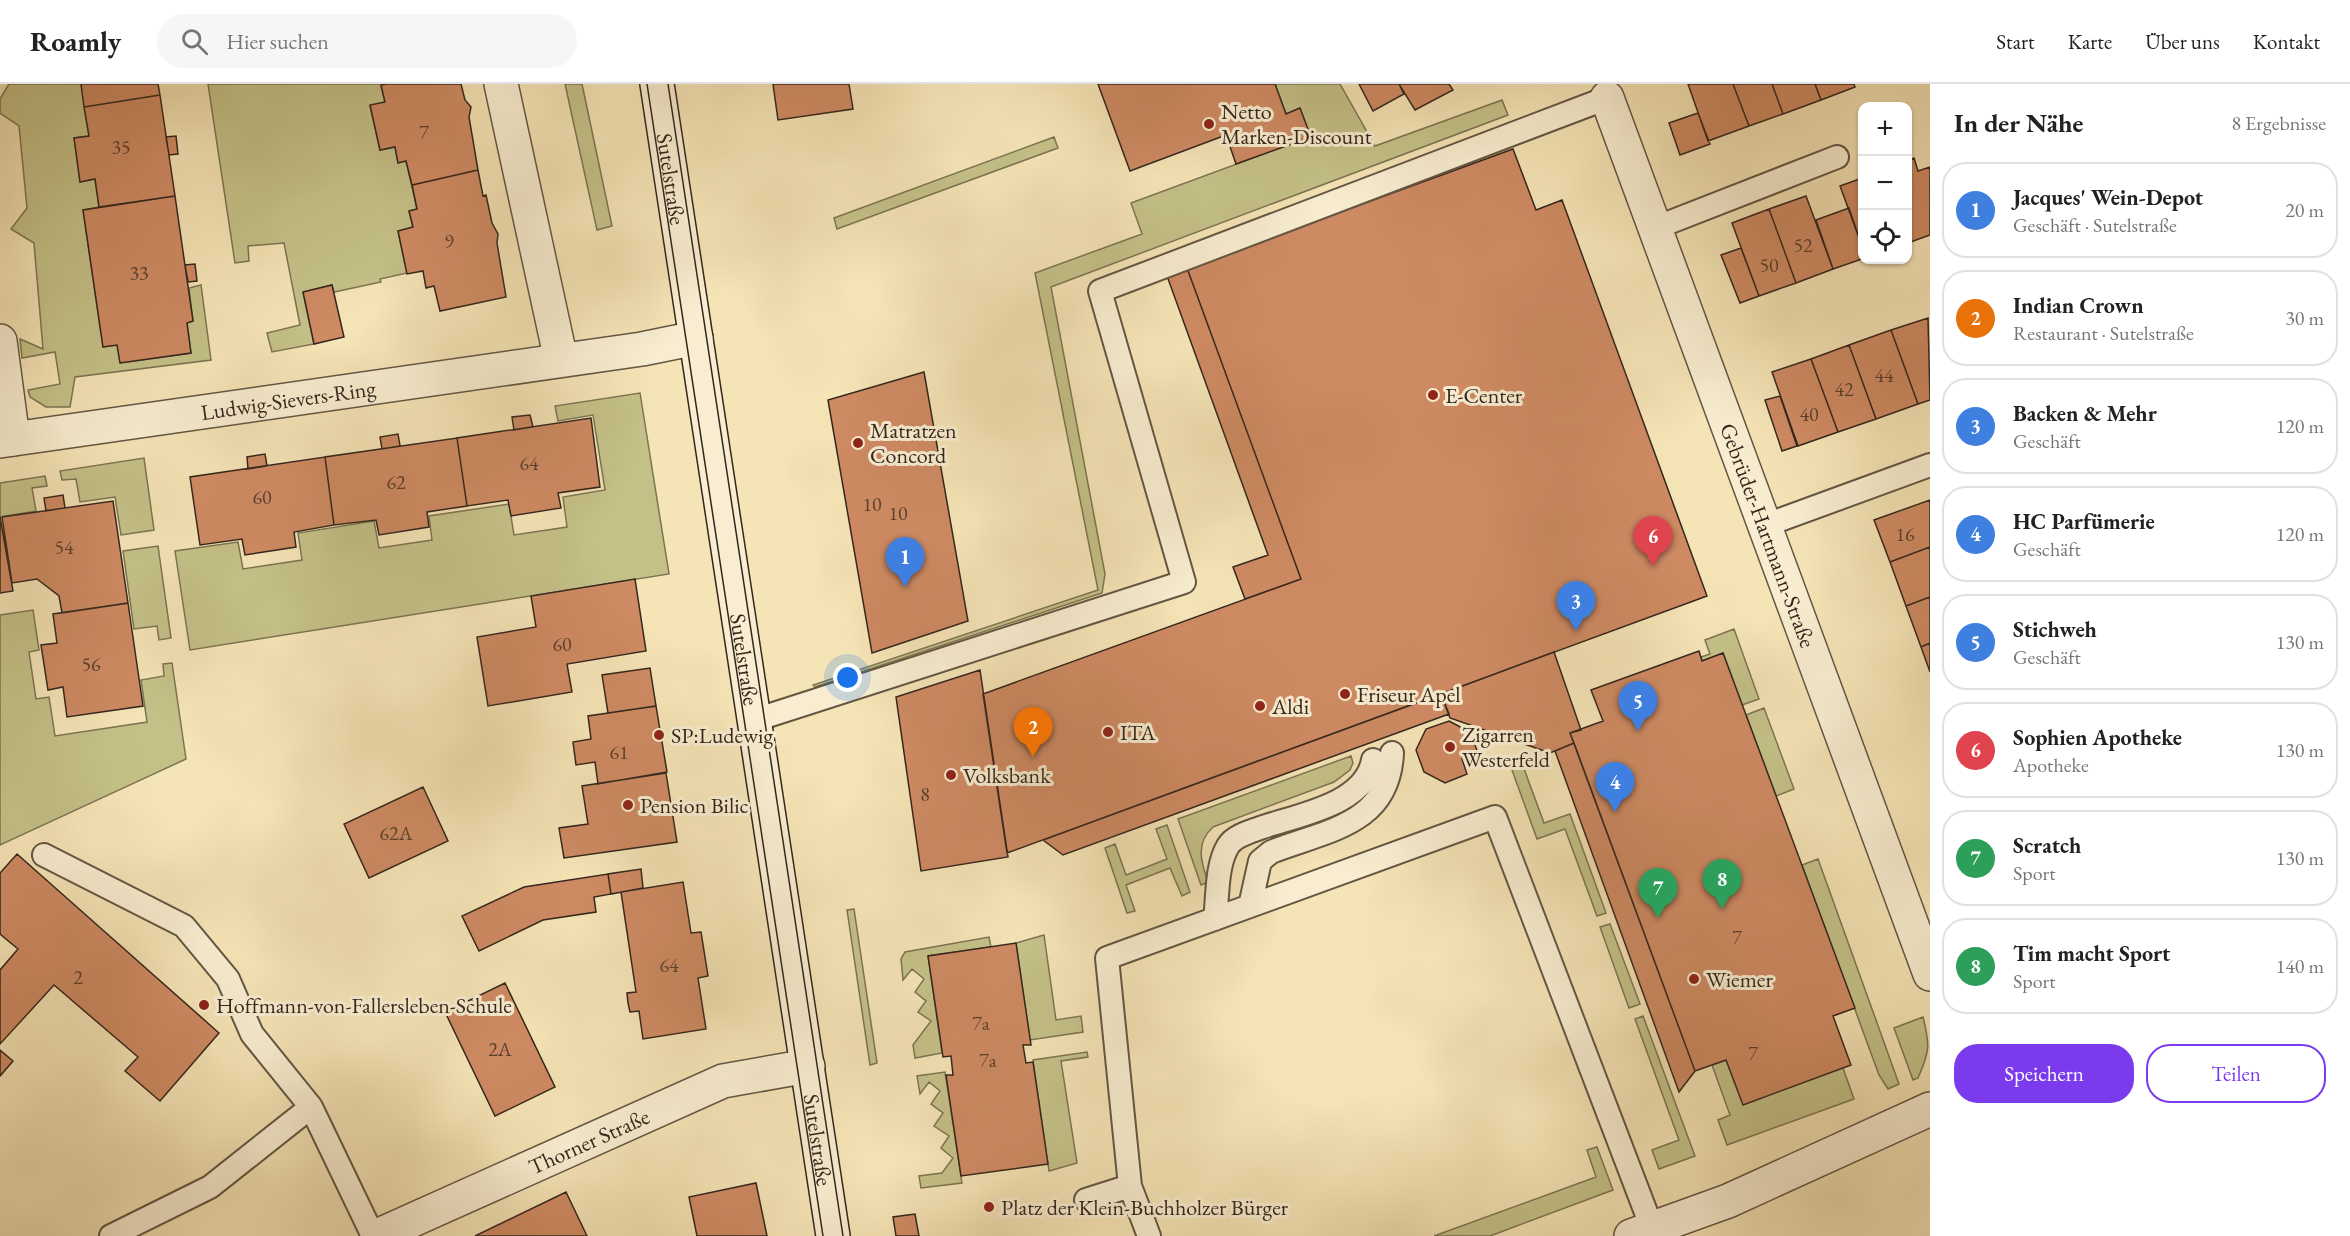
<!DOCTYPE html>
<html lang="de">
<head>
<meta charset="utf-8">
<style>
  :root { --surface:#fff; --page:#f6f6f6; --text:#222; --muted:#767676; --line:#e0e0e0; --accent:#7c3aed }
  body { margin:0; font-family:"EB Garamond",serif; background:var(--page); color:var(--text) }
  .controls { position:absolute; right:18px; top:18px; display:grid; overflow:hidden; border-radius:12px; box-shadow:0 2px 4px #0004 }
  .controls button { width:54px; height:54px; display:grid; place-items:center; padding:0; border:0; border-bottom:2px solid var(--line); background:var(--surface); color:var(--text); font:30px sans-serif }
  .you { position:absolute; left:848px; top:594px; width:21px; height:21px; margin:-15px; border:4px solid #fff; border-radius:50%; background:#1a73e8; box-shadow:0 0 0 9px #1a73e833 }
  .badge { display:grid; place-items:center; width:39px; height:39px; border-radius:50%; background:var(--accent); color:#fff; font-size:20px; font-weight:700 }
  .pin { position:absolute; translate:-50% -50px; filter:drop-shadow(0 2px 3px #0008) }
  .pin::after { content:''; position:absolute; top:32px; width:21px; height:18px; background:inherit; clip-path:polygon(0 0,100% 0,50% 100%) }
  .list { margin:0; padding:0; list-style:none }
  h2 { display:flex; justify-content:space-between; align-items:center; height:78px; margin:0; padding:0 24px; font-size:26px }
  h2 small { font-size:20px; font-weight:400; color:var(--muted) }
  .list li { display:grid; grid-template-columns:39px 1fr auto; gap:18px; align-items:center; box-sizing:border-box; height:96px; margin:0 12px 12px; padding:0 12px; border:2px solid var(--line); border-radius:24px }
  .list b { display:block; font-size:22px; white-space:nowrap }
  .list p { margin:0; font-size:20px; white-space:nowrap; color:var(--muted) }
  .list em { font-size:20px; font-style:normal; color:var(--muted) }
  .actions { display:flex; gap:12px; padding:18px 24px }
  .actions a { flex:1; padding:14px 0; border:2px solid var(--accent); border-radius:24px; text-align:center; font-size:21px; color:var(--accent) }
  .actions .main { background:var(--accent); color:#fff }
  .icon { flex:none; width:33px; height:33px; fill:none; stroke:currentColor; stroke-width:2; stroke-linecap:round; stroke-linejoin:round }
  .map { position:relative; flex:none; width:1930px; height:1152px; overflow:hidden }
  header { display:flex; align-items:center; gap:36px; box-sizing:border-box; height:84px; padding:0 30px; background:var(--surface); border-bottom:2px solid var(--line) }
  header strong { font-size:28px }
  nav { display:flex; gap:33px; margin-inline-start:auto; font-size:21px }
  .search { width:420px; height:54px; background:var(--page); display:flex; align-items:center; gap:15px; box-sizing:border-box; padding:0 21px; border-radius:33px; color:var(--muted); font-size:22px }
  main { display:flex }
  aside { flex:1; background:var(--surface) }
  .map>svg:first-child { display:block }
  .green { fill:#c4c188; stroke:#7c7452; stroke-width:1.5 }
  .building { fill:#ce8a63; stroke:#34261d; stroke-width:1.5 }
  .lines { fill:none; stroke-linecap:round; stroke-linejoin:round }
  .service-casing { stroke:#645643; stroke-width:26 }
  .minor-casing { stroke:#645643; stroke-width:36 }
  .secondary-casing { stroke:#34261d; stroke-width:36 }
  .service { stroke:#f8edd0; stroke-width:22 }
  .minor { stroke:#f8edd0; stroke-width:33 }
  .secondary { stroke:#f8edd0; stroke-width:33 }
  .tram { stroke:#34261d; stroke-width:1.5 }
  .poi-dot { fill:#8f2418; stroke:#f8edd0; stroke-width:2 }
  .labels { text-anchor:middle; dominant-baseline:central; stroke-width:6; stroke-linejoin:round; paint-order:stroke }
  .number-label { font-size:20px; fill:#5a3f2e }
  .poi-label { font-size:22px; fill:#34261d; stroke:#f8edd0; text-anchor:start }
  .street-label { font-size:22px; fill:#34261d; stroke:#f8edd0 }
</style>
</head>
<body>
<header>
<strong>Roamly</strong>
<div class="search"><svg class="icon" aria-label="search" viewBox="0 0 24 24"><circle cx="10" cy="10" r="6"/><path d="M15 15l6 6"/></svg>Hier suchen</div>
<nav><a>Start</a><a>Karte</a><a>Über uns</a><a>Kontakt</a></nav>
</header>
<main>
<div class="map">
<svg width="1930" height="1152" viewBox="0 0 1930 1152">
  <rect width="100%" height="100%" fill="#f5e4b6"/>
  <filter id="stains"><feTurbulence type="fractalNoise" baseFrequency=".00333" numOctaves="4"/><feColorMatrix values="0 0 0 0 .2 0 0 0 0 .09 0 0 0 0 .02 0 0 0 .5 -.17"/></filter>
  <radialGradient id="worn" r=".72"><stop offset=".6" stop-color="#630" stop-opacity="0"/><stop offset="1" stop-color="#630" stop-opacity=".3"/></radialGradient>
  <!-- green -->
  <path class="green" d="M 9,0 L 81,0 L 89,52 L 74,54 L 80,97 L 95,95 L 99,123 L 83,126 L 103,263 L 117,261 L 121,279 L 191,269 L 187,239 L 193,237 L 189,204 L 201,201 L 211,276 L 75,293 L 70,323 L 46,323 L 30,313 L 28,306 L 60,300 L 55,268 L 22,274 L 20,255 L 43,265 L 34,159 L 11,145 L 27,124 L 19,42 L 0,29 L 0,15 Z
    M 208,0 L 387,0 L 381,2 L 385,18 L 370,22 L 380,66 L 395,63 L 398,78 L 406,77 L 417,125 L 409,127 L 413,143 L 398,147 L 407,189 L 380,195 L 381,198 L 334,208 L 332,201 L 303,208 L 314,260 L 272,268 L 267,249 L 300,241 L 284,159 L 248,162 L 249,177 L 235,179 Z
    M 565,0 L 582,0 L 612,142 L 597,146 Z
    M 1275,0 L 1340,0 L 1375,62 L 1502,16 L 1508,31 L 1051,203 L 1105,490 L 1102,509 L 815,603 L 813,601 L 1098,506 L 1035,189 L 1142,150 L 1131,119 L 1310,53 L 1300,24 L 1286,30 Z
    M 1054,53 L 1058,64 L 837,145 L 834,134 Z
    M 640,309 L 669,490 L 190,566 L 175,467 L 238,458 L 243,485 L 302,476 L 298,449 L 374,437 L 379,464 L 432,456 L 429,432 L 509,420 L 514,451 L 567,443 L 563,413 L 605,406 L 593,331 L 558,337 L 555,322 Z
    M 144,374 L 154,446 L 121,451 L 115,413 L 80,418 L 76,395 L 62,396 L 60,387 Z
    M 45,392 L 47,402 L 32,404 L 36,427 L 0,433 L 0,399 Z
    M 158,462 L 171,554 L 159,556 L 157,542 L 134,545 L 123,467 Z
    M 33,526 L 39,566 L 29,568 L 36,615 L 49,613 L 55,652 L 147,638 L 141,596 L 164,592 L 163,580 L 172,579 L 186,675 L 0,761 L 0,531 Z
    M 1734,545 L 1759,615 L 1742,621 L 1723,569 L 1702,577 L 1701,573 L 1710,570 L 1705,556 Z
    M 1764,624 L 1794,705 L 1776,712 L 1746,631 Z
    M 1351,672 L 1353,679 L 1350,686 L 1334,698 L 1213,743 C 1195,759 1201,778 1208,798 L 1201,801 L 1178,735 Z
    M 1523,682 L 1544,739 L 1570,730 L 1606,829 L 1597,832 L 1565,745 L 1537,755 L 1512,686 Z
    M 1167,741 L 1190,808 L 1182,812 L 1170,784 L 1126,801 L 1135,827 L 1127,829 L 1105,764 L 1115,760 L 1126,791 L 1167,775 L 1156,745 Z
    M 1818,775 L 1899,1000 L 1888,1005 L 1879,991 L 1802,781 Z
    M 854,825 L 877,979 L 870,981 L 847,826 Z
    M 1610,840 L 1640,920 L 1629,924 L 1600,843 Z
    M 1044,851 L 1056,936 L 1081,932 L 1083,948 L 1030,956 L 1016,859 Z
    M 989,853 L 991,863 L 928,872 L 942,969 L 915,974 L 913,961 L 931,937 L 918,928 L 926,917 L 915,908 L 924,895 L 912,885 L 903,896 L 901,875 L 905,868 Z
    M 1643,932 L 1695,1072 L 1659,1085 L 1652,1066 L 1679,1056 L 1635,935 Z
    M 1923,933 C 1930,961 1930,967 1918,994 L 1913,996 L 1894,944 Z
    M 1087,968 L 1088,973 L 1061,977 L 1077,1079 L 1049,1087 L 1033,976 Z
    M 1726,976 L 1843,984 L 1854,1015 L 1727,1061 L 1718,1036 L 1730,1031 L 1712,981 Z
    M 945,988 L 962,1099 L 921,1104 L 919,1092 L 942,1089 L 953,1074 L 941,1064 L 949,1052 L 934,1042 L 943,1029 L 931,1020 L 940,1007 L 929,998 L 920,1010 L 917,992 Z
    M 1597,1063 L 1613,1106 L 1490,1152 L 1434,1152 L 1596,1093 L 1587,1066 Z"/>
  <!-- building -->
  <path class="building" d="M 81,0 L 158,0 L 160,11 L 84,23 Z
    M 387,0 L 461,0 L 465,16 L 471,23 L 469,33 L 478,86 L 412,101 L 406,77 L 398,79 L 395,63 L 380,66 L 370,21 L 385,18 L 381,1 Z
    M 773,0 L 849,0 L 853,25 L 778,36 Z
    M 1098,0 L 1275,0 L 1286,30 L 1300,24 L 1311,53 L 1236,80 L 1226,51 L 1130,87 Z
    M 1359,0 L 1399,0 L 1404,10 L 1373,27 Z
    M 1399,0 L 1449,0 L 1453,6 L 1415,26 Z
    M 1688,0 L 1733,0 L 1749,42 L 1708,57 Z
    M 1733,0 L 1772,0 L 1783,30 L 1749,42 Z
    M 1772,0 L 1815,0 L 1821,16 L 1783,30 Z
    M 1815,0 L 1854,0 L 1855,3 L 1821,16 Z
    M 160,11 L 175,112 L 99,123 L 95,95 L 80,98 L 74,54 L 89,52 L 84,23 Z
    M 1698,29 L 1710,60 L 1680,71 L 1669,39 Z
    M 176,52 L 178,70 L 169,71 L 166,53 Z
    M 1513,65 L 1536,126 L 1562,116 L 1707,512 L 1007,769 L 983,610 L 1301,495 L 1187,184 Z
    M 1914,74 L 1918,87 L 1930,83 L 1930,151 L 1908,159 L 1908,77 Z
    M 478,86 L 483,112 L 486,111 L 492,139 L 498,150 L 497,159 L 506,213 L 440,227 L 434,202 L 426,204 L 423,187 L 407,190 L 398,147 L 413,143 L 409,127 L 417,125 L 412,101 Z
    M 1862,94 L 1862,162 L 1840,102 Z
    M 175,112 L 193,237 L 187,239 L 191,269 L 120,279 L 117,261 L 103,263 L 83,126 Z
    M 1806,112 L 1833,185 L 1796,199 L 1769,125 Z
    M 1849,124 L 1862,162 L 1862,175 L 1833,185 L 1816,136 Z
    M 1769,125 L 1796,199 L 1759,212 L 1732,139 Z
    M 1741,164 L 1759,212 L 1740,219 L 1721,171 Z
    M 195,180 L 197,197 L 188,198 L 185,181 Z
    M 1187,184 L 1301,495 L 1245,515 L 1233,483 L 1268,471 L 1167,192 Z
    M 332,201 L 344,253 L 314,260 L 303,208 Z
    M 1928,234 L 1930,316 L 1918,320 L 1891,246 Z
    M 1891,246 L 1918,320 L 1876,335 L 1849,261 Z
    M 1849,261 L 1876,335 L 1838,348 L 1811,275 Z
    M 1811,275 L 1838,348 L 1798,362 L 1772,288 Z
    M 924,288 L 968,537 L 872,569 L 828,316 Z
    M 1780,312 L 1797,362 L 1782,367 L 1765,316 Z
    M 530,331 L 533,343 L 514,346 L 512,333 Z
    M 591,334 L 600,403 L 558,409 L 561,424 L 511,432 L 508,416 L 467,422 L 457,354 Z
    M 398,350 L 400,362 L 382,365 L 380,353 Z
    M 457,354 L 467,422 L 427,428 L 429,443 L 379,451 L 376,436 L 334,441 L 325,373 Z
    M 265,370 L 267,382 L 248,385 L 247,373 Z
    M 325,373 L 334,441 L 294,448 L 296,463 L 245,471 L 242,455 L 200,461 L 190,393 Z
    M 63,411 L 65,424 L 46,427 L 44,414 Z
    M 1930,416 L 1930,463 L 1890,478 L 1874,436 Z
    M 113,417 L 128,519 L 62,529 L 59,512 L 37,495 L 12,499 L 2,433 Z
    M 0,433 L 13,507 L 0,509 Z
    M 1930,463 L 1930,513 L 1906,522 L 1890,478 Z
    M 635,495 L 646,567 L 567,580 L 572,608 L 488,622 L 477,553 L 536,543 L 531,512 Z
    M 1930,513 L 1930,559 L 1921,563 L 1906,522 Z
    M 128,519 L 143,622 L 67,633 L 63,603 L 48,606 L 41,561 L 57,559 L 53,530 Z
    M 1930,559 L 1930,588 L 1921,563 Z
    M 1699,567 L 1702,577 L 1723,569 L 1855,924 L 1833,932 L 1851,981 L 1743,1021 L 1726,976 L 1695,987 L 1570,649 L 1603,637 L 1591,606 Z
    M 1554,568 L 1581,646 L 1570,649 L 1574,659 L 1550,669 L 1450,634 L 1441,610 Z
    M 650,584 L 656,622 L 608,629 L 602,591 Z
    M 980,586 L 1008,773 L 921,787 L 896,613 Z
    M 1441,610 L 1449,630 L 1063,771 L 1043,756 Z
    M 656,622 L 667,688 L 598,700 L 595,678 L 576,681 L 573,658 L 591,655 L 588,632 Z
    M 1449,637 L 1470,648 L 1478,669 L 1462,675 L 1467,690 L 1445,699 L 1424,688 L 1416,666 L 1426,645 Z
    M 1574,659 L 1695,987 L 1679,1008 L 1555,667 Z
    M 666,689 L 677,758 L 564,774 L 559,744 L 588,740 L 582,702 Z
    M 423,703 L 448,757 L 369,794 L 344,740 Z
    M 17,770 L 219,949 L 160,1017 L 125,987 L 138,973 L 54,901 L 0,960 L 0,886 L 18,865 L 0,850 L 0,789 Z
    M 641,785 L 643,804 L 611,810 L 608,790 Z
    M 608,790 L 611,810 L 594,813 L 596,828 L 543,836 L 479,867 L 462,832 L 524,803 Z
    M 683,798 L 691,849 L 701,848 L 708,892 L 698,894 L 706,945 L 643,955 L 639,927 L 630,928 L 628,919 L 627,909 L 636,908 L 621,808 Z
    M 1016,859 L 1031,961 L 1023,961 L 1026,979 L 1033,978 L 1048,1080 L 961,1092 L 946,991 L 953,991 L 951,972 L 943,973 L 928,872 Z
    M 505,899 L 555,1003 L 495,1032 L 445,928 Z
    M 0,966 L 13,977 L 0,992 Z
    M 756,1099 L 767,1152 L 697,1152 L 689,1113 Z
    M 566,1108 L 587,1152 L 475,1152 Z
    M 915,1130 L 919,1152 L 896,1152 L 893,1133 Z"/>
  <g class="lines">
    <defs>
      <path id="service" d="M 1655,144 L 1837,73
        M 1766,441 L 1930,381
        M 755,636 L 1184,498 L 1100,207 L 1607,14
        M 44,771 L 184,842 L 228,895 L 252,950 L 311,1023
        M 1250,822 L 1260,777 L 1271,768 C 1327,746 1389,741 1392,669
        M 1215,835 C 1218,812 1216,782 1228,762 C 1234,752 1249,748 1260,744 C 1297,731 1365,721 1373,676
        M 1086,1116 L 1130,1102
        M 111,1152 L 210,1103 L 311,1023 L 373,1152
        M 1149,1152 L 1130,1102 L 1107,874 L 1495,733 L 1652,1144"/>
      <g id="minor">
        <path d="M 501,0 L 561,276"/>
        <path id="s1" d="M 1607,14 L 1930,890"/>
        <path d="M 0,257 L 13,355"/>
        <path id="s2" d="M 0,357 L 642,265 L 696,254"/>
        <path id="s3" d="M 377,1152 L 723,997 L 808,982"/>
        <path d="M 1631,1152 L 1728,1117 L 1930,1025"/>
      </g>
      <g id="secondary">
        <path id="s4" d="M 657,0 L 833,1152"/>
      </g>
    </defs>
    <!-- service casing -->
    <use href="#service" class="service-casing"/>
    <!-- minor casing -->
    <use href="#minor" class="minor-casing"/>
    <!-- secondary casing -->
    <use href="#secondary" class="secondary-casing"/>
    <!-- service -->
    <use href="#service" class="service"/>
    <!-- minor -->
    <use href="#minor" class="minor"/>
    <!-- secondary -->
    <use href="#secondary" class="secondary"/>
    <!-- tram -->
    <path class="tram" d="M 647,0 L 823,1152
      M 668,0 L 843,1152"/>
  </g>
  <!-- markers -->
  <g class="poi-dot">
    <circle cx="1209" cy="40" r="6"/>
    <circle cx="1433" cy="311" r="6"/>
    <circle cx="858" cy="359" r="6"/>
    <circle cx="1345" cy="610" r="6"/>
    <circle cx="1260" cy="622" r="6"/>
    <circle cx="1108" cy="648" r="6"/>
    <circle cx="659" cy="651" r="6"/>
    <circle cx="1450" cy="663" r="6"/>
    <circle cx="951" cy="691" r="6"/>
    <circle cx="628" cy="721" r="6"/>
    <circle cx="1694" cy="895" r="6"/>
    <circle cx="204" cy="921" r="6"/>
    <circle cx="989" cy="1123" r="6"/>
  </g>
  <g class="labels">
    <!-- number labels -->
    <g class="number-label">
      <text x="424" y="48">7</text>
      <text x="121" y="63">35</text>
      <text x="449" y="157">9</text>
      <text x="1803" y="161">52</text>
      <text x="1769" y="181">50</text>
      <text x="139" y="189">33</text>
      <text x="1884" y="291">44</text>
      <text x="1844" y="305">42</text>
      <text x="1809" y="330">40</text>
      <text x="529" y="379">64</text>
      <text x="396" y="398">62</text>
      <text x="262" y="413">60</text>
      <text x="872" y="420">10</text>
      <text x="898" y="429">10</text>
      <text x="1905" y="450">16</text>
      <text x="64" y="463">54</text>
      <text x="562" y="560">60</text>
      <text x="91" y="580">56</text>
      <text x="619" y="668">61</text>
      <text x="925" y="710">8</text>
      <text x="396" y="749">62A</text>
      <text x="1737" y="853">7</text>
      <text x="669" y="881">64</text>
      <text x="78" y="893">2</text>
      <text x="981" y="939">7a</text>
      <text x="500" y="965">2A</text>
      <text x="1753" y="969">7</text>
      <text x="988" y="976">7a</text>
    </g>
    <!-- poi labels -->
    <g class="poi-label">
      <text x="1221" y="27">Netto<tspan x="1221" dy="25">Marken-Discount</tspan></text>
      <text x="1445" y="311">E-Center</text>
      <text x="870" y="346">Matratzen<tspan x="870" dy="25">Concord</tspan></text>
      <text x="1357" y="610">Friseur Apel</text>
      <text x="1272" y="622">Aldi</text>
      <text x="1120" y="648">ITA</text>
      <text x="1462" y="650">Zigarren<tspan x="1462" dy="25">Westerfeld</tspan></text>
      <text x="671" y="651">SP:Ludewig</text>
      <text x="963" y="691">Volksbank</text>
      <text x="640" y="721">Pension Bilic</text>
      <text x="1706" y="895">Wiemer</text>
      <text x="216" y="921">Hoffmann-von-Fallersleben-Schule</text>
      <text x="1001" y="1123">Platz der Klein-Buchholzer Bürger</text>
    </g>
    <!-- street labels -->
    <g class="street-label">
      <text stroke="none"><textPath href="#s4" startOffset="96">Sutelstraße</textPath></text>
      <text stroke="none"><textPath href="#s2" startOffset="291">Ludwig-Sievers-Ring</textPath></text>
      <text stroke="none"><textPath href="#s1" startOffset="466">Gebrüder-Hartmann-Straße</textPath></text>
      <text stroke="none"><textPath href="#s4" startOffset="582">Sutelstraße</textPath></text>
      <text stroke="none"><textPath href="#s4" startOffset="1068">Sutelstraße</textPath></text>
      <text stroke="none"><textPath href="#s3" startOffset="232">Thorner Straße</textPath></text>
    </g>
  </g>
  <rect width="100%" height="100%" filter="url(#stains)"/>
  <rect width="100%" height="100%" fill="url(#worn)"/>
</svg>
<div class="controls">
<button>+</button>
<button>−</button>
<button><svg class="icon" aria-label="locate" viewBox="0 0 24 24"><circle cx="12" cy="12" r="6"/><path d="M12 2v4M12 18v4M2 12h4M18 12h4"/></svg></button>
</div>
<div class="you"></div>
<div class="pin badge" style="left:905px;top:503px;background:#3f7fe0">1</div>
<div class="pin badge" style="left:1033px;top:673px;background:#e8710a">2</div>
<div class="pin badge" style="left:1576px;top:547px;background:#3f7fe0">3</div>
<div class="pin badge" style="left:1615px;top:728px;background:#3f7fe0">4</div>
<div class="pin badge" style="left:1638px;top:647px;background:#3f7fe0">5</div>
<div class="pin badge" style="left:1653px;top:482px;background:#e0444e">6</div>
<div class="pin badge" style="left:1658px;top:834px;background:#2e9e5b">7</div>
<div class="pin badge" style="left:1722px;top:825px;background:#2e9e5b">8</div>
</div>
<aside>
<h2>In der Nähe<small>8 Ergebnisse</small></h2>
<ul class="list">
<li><span class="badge" style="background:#3f7fe0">1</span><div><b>Jacques' Wein-Depot</b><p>Geschäft · Sutelstraße</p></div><em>20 m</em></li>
<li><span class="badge" style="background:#e8710a">2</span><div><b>Indian Crown</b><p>Restaurant · Sutelstraße</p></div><em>30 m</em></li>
<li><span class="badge" style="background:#3f7fe0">3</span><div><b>Backen &amp; Mehr</b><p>Geschäft</p></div><em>120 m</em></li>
<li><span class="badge" style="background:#3f7fe0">4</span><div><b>HC Parfümerie</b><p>Geschäft</p></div><em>120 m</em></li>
<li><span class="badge" style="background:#3f7fe0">5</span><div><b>Stichweh</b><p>Geschäft</p></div><em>130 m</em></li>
<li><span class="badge" style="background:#e0444e">6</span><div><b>Sophien Apotheke</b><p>Apotheke</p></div><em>130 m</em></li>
<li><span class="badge" style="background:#2e9e5b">7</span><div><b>Scratch</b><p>Sport</p></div><em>130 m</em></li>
<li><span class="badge" style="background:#2e9e5b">8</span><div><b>Tim macht Sport</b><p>Sport</p></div><em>140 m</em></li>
</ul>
<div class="actions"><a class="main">Speichern</a><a>Teilen</a></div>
</aside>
</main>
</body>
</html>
